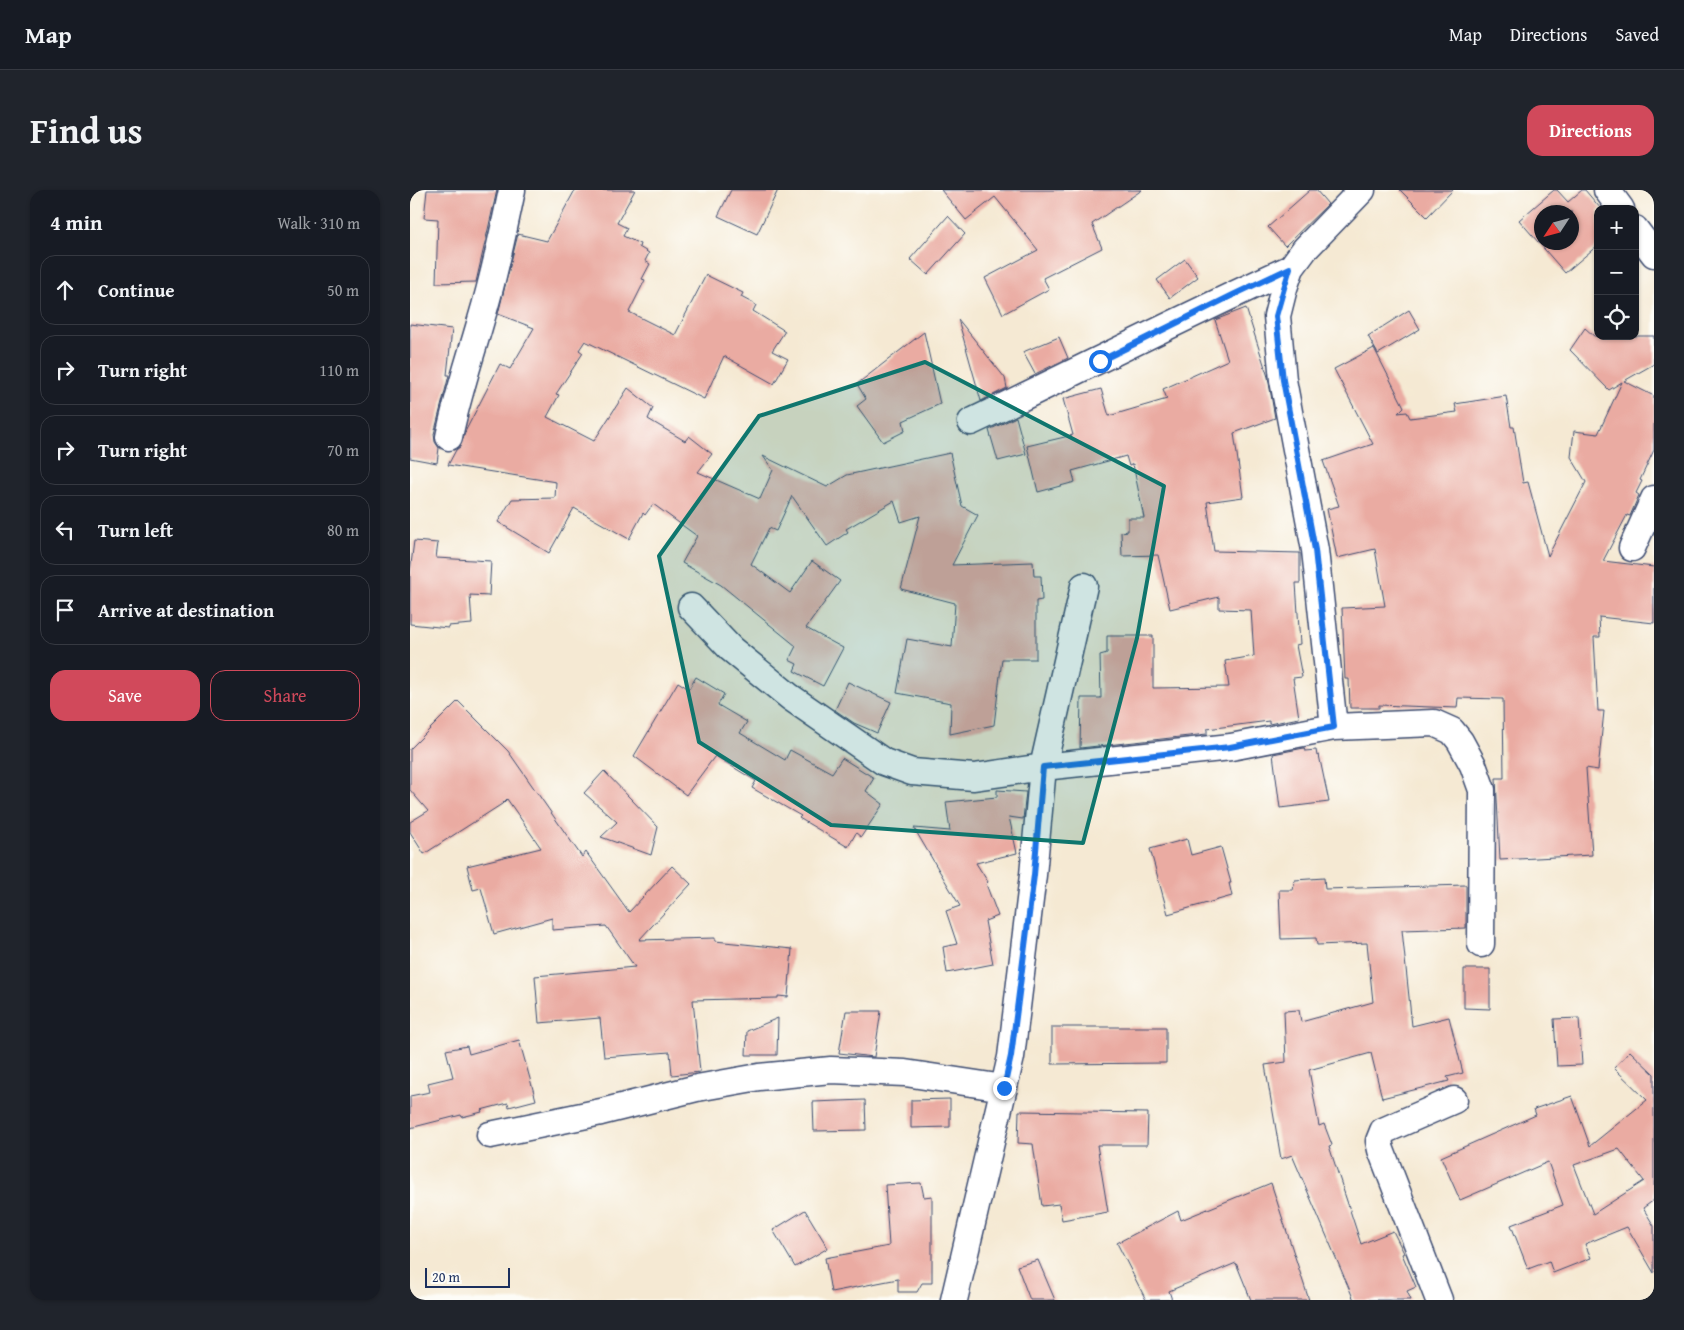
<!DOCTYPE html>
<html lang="en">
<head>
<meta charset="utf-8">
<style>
  :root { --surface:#171b24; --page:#20242c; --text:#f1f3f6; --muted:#9ea1a6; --line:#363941; --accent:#d1495b }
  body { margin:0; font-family:"Gentium Book Plus",serif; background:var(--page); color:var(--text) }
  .controls { position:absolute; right:15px; top:15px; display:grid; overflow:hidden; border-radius:10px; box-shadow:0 1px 4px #0004 }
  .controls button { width:45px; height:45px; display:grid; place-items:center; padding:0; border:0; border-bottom:1px solid var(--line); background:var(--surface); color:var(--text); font:25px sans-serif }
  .compass { position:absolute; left:1124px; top:15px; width:45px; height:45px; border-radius:50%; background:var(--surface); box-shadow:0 1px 4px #0004; rotate:234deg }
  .scale { position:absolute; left:15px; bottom:12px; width:85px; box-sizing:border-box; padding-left:5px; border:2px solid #1b2f5e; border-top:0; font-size:14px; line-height:18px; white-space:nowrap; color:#1b2f5e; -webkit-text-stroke:4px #fdfcf7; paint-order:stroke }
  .stop { position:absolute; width:15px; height:15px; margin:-11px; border:4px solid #1a73e8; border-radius:50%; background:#fff }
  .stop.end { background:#1a73e8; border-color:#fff; box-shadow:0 1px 5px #0008 }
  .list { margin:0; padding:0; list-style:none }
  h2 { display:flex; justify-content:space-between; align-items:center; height:65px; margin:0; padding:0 20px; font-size:21px }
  h2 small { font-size:16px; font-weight:400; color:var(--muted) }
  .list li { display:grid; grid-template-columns:32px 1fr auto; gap:15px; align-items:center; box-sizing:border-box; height:70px; margin:0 10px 10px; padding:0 10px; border:1px solid var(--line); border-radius:15px }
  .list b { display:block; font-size:19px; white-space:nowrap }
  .list em { font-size:16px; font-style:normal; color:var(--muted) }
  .actions { display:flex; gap:10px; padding:15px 20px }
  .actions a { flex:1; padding:11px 0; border:1px solid var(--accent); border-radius:15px; text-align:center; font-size:18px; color:var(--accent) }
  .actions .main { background:var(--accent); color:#fff }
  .icon { flex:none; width:28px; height:28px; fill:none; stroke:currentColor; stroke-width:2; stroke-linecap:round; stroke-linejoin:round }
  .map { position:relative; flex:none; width:1244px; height:1110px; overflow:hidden; border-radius:15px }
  header { display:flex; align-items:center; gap:30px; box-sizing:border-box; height:70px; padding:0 25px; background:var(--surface); border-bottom:1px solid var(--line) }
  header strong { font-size:24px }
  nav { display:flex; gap:28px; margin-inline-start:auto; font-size:18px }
  .intro { display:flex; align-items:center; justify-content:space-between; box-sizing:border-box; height:120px; padding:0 30px }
  h1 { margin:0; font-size:35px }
  .button { padding:12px 22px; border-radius:15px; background:var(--accent); color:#fff; font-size:18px; font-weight:700 }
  main { display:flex; gap:30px; padding:0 30px }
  aside { flex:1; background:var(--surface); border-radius:15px; box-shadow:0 1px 4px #0004 }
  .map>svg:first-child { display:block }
  .building { fill:#eaaba2; fill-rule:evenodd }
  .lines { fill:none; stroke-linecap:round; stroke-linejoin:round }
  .minor-casing { stroke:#3c4b70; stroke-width:29 }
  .minor { stroke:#fff; stroke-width:26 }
  .route { stroke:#1a73e8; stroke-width:6 }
  .marked { fill:#0f766e; fill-opacity:0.2; stroke:#0f766e; stroke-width:4; stroke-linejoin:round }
</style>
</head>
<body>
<header>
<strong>Map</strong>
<nav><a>Map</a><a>Directions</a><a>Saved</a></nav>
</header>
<div class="intro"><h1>Find us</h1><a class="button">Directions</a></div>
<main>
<aside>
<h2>4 min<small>Walk · 310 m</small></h2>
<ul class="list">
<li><svg class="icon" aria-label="ahead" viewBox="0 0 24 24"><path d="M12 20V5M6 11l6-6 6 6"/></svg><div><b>Continue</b></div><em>50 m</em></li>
<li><svg class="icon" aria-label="right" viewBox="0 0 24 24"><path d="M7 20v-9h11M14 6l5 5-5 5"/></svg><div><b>Turn right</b></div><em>110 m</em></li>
<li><svg class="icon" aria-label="right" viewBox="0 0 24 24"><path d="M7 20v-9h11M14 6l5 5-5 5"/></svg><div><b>Turn right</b></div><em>70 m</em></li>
<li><svg class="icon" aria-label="left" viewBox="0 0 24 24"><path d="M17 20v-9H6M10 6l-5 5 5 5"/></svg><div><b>Turn left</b></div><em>80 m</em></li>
<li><svg class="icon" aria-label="arrive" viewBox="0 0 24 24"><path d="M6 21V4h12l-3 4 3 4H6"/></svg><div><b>Arrive at destination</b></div></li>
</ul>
<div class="actions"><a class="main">Save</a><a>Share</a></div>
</aside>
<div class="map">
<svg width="1244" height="1110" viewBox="0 0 1244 1110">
  <rect width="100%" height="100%" fill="#fdfcf7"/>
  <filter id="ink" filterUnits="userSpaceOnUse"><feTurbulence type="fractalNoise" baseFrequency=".02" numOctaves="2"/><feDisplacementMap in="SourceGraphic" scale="10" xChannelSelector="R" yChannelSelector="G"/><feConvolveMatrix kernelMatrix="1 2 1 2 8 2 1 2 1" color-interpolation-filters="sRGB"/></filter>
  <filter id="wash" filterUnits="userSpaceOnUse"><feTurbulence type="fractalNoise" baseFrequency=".0096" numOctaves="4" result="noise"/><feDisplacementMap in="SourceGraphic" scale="20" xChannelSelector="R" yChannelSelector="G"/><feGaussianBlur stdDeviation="1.12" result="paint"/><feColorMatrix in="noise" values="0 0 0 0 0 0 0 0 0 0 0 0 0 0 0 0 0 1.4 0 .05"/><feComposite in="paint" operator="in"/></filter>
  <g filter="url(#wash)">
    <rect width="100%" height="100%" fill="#f5e9d3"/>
    <g id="blocks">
      <!-- building -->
      <path class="building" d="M 17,0 L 87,0 L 66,92 L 26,93 L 28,29 L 14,28 Z
        M 165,0 L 225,0 L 207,33 L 217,38 L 213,46 L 230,54 L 229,57 L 239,63 L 235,71 L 240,74 L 232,89 L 235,90 L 219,122 L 265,145 L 296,85 L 333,103 L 331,107 L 346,115 L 343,121 L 375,141 L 362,161 L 378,169 L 364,194 L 314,166 L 294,209 L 175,151 L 169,160 L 173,163 L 146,204 L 149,205 L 137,227 L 184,251 L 218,198 L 243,218 L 238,229 L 275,251 L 279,246 L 302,264 L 288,282 L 350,309 L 363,280 L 353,266 L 417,297 L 437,285 L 540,263 L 552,316 L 568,325 L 542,375 L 623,372 L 624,386 L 631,386 L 632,410 L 626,411 L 626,469 L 592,469 L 584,535 L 540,544 L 541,513 L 487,503 L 497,449 L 542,457 L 545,413 L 491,399 L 510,326 L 491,332 L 484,311 L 436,339 L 438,342 L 417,356 L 382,306 L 366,341 L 359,338 L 341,374 L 380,403 L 402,371 L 430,391 L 396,438 L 433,458 L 413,496 L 384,481 L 387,474 L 379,470 L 386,456 L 311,395 L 272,373 L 287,346 L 243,314 L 235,325 L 233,323 L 219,349 L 164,318 L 139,363 L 88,332 L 102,309 L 145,308 L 146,292 L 38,275 L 46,260 L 50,257 L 56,240 L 90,174 L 100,179 L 124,138 L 88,124 L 108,44 L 137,51 Z
        M 321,0 L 368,0 L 347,44 L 308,26 Z
        M 531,0 L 732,0 L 682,34 L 692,58 L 633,88 L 639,99 L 593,124 L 575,88 L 628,60 L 585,7 L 556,30 Z
        M 900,0 L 906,0 L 918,14 L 875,56 L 858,37 Z
        M 990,0 L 1043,0 L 1017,27 Z
        M 1144,0 L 1147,0 L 1158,12 L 1172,0 L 1175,0 L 1191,19 L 1188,19 L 1188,55 L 1155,83 L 1109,30 ZM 1132,22 L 1162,22 L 1162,52 L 1132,52 Z
        M 538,26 L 555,44 L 518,85 L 500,69 Z
        M 775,69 L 788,87 L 760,108 L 747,90 Z
        M 836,118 L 858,187 L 865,228 L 824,243 L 833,307 L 797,312 L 804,361 L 890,363 L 890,393 L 886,393 L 890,454 L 886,455 L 892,487 L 883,488 L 889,528 L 859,534 L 859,531 L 797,539 L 797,544 L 670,558 L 671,508 L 691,508 L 690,465 L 697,463 L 697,446 L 743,446 L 743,498 L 819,497 L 815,471 L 844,466 L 841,420 L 809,419 L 809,407 L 760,419 L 748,365 L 712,366 L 711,342 L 718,341 L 718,328 L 734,328 L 723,274 L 719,276 L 716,266 L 662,281 L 665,292 L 628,302 L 617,256 L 663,245 L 653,209 L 691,199 L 699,226 L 757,209 L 753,199 L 818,170 L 805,130 Z
        M 999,120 L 1010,139 L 968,164 L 958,146 Z
        M 548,129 L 595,188 L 597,198 L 571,211 Z
        M 0,134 L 42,139 L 37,185 L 39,185 L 24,244 L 25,252 L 29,258 L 27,273 L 0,268 Z
        M 1175,138 L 1184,146 L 1244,146 L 1244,174 L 1214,191 L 1244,206 L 1244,260 L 1230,290 L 1232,291 L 1226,303 L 1229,305 L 1220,326 L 1217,325 L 1193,371 L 1244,377 L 1244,433 L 1189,427 L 1190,447 L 1184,447 L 1188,521 L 1194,521 L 1188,580 L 1176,578 L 1182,665 L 1090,670 L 1086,588 L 1094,588 L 1093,509 L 1048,508 L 1047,518 L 969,515 L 969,518 L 940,518 L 939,489 L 935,489 L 932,418 L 975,416 L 965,359 L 927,368 L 917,319 L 929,316 L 913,271 L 963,254 L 924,179 L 964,158 L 994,217 L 988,223 L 997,222 L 1000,228 L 1047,222 L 1045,214 L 1096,206 L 1101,237 L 1104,237 L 1113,293 L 1118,292 L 1138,366 L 1176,292 L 1161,267 L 1164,241 L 1188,244 L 1212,192 L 1199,200 L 1160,160 Z
        M 514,142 L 530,214 L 493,231 L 495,241 L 473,252 L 447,216 L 456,209 L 447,194 Z
        M 649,147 L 658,168 L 625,184 L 613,162 Z
        M 606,227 L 616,264 L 588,271 L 579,240 Z
        M 4,351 L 28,353 L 26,368 L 81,371 L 79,406 L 60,405 L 62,434 L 38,436 L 38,438 L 0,434 L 0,382 Z
        M 286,487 L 314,504 L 308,515 L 337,532 L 330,543 L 375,570 L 380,560 L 422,583 L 432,568 L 464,588 L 456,601 L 473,614 L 451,647 L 446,643 L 438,657 L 389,628 L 391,626 L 342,598 L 346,591 L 305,566 L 276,605 L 224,566 L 268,492 L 279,499 Z
        M 438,492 L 481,512 L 467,543 L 444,533 L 425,520 Z
        M 48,511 L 98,561 L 172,667 L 176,662 L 219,722 L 262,676 L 281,694 L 229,750 L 305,748 L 305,751 L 382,759 L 378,807 L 368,806 L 368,808 L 283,810 L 290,882 L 262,885 L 260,862 L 194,867 L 190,828 L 129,833 L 125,786 L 225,777 L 196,736 L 142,740 L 142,728 L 84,744 L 71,698 L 63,700 L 57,676 L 131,658 L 97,609 L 92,614 L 14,664 L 0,642 L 0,632 L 18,621 L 0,600 L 0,559 Z
        M 894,558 L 895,561 L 906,560 L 907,566 L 909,565 L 919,612 L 870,618 L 863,564 Z
        M 194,581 L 248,637 L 241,665 L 191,647 L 207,632 L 174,603 Z
        M 587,600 L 616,602 L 613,629 L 599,627 L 607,663 L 566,673 L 578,692 L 576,694 L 588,726 L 575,731 L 583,774 L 537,783 L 533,757 L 547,754 L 536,721 L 550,716 L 504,638 L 540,641 L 536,612 L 587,607 Z
        M 777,649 L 781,665 L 811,657 L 821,693 L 819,693 L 822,706 L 758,724 L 740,659 Z
        M 914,688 L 915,699 L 1056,695 L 1056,738 L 992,740 L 1002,836 L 1039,827 L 1053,883 L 1037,887 L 1039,891 L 972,908 L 961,863 L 899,880 L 909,936 L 914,934 L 922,955 L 919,956 L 951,1054 L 983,1041 L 994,1063 L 992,1064 L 1006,1097 L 997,1101 L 1001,1110 L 944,1110 L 882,965 L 871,969 L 855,875 L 876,872 L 874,821 L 889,820 L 891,832 L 963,812 L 957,753 L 907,755 L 906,748 L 871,749 L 869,700 L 883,700 L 885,690 Z
        M 1054,779 L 1080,779 L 1080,819 L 1054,818 Z
        M 436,821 L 471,821 L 464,867 L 429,863 Z
        M 368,828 L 367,865 L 336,865 L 337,841 Z
        M 1169,828 L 1172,875 L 1147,876 L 1144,829 Z
        M 642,837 L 756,837 L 756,873 L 642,874 Z
        M 109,850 L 126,910 L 99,917 L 98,913 L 71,920 L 72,922 L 52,927 L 51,925 L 0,938 L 0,906 L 20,902 L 18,893 L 43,887 L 36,860 L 57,856 L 59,864 Z
        M 1220,861 L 1244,884 L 1244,1010 L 1233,1018 L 1244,1036 L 1244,1083 L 1217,1037 L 1175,1054 L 1181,1068 L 1143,1083 L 1139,1071 L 1118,1079 L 1101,1035 L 1153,1015 L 1138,972 L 1050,1010 L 1031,967 L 1126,925 L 1124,919 L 1162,906 L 1180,956 L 1237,910 L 1204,878 ZM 1209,959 L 1234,991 L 1183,1024 L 1164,975 Z
        M 540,909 L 540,937 L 501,938 L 501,910 Z
        M 455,910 L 456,940 L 404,941 L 403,912 Z
        M 609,921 L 738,923 L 737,955 L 687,955 L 698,1022 L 652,1030 L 649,1014 L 632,1016 L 623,954 L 608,953 Z
        M 511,993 L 514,1007 L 522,1006 L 522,1093 L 512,1093 L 507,1102 L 488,1102 L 488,1089 L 421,1102 L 415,1068 L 479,1056 L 475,995 Z
        M 861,993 L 899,1110 L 841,1110 L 826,1073 L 759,1101 L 762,1110 L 736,1110 L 707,1053 L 768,1021 L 771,1030 Z
        M 395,1020 L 418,1058 L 385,1077 L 363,1040 Z
        M 628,1070 L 645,1110 L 620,1110 L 607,1076 Z"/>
    </g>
  </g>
  <g filter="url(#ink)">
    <use href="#blocks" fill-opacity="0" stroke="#3c4b70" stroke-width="1"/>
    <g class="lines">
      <defs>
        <path id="minor" d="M 1197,0 L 1211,19
          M 1225,39 L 1244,64
          M 561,232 C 668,181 773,127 881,78
          M 39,247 C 47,207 60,169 71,130 C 84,87 93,44 102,0
          M 1222,358 L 1244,309
          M 281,417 L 321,459 L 380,507 L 474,572 L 502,582 L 564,587 L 633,577 L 674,396
          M 924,537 L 905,360 L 873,190 L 867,126 L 874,98 L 881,78 L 895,59 L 952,0
          M 80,945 L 191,922 L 287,898 L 349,887 L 421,880 L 495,883 L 594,898
          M 544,1110 L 601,867 L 623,685 L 633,577 L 821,557 L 924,537 L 1024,533 L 1042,541 L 1050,551 L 1063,575 L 1072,600 L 1071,754
          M 1029,1110 L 971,960 L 969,951 L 973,941 L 1044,910"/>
      </defs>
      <!-- minor casing -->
      <use href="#minor" class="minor-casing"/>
      <!-- minor -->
      <use href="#minor" class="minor"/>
    </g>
  </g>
  <g class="lines" filter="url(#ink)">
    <!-- route -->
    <path class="route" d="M 594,898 L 601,866 L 624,685 L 633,577 L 820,557 L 924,537 L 905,360 L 873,190 L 866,126 L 874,98 L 880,78 L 823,105 L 690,171"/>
  </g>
  <!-- marked area -->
  <path class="marked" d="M 515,172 L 754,296 L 727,448 L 673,653 L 421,635 L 289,552 L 249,366 L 349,226 Z"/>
</svg>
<div class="controls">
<button>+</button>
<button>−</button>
<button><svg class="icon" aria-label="locate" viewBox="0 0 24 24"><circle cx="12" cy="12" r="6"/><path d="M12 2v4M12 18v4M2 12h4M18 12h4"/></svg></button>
</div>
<svg class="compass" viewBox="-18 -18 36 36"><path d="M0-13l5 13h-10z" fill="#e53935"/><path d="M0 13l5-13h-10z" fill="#9ea1a6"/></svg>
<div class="scale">20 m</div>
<div class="stop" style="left:690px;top:171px"></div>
<div class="stop end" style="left:594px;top:898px"></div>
</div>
</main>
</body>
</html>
